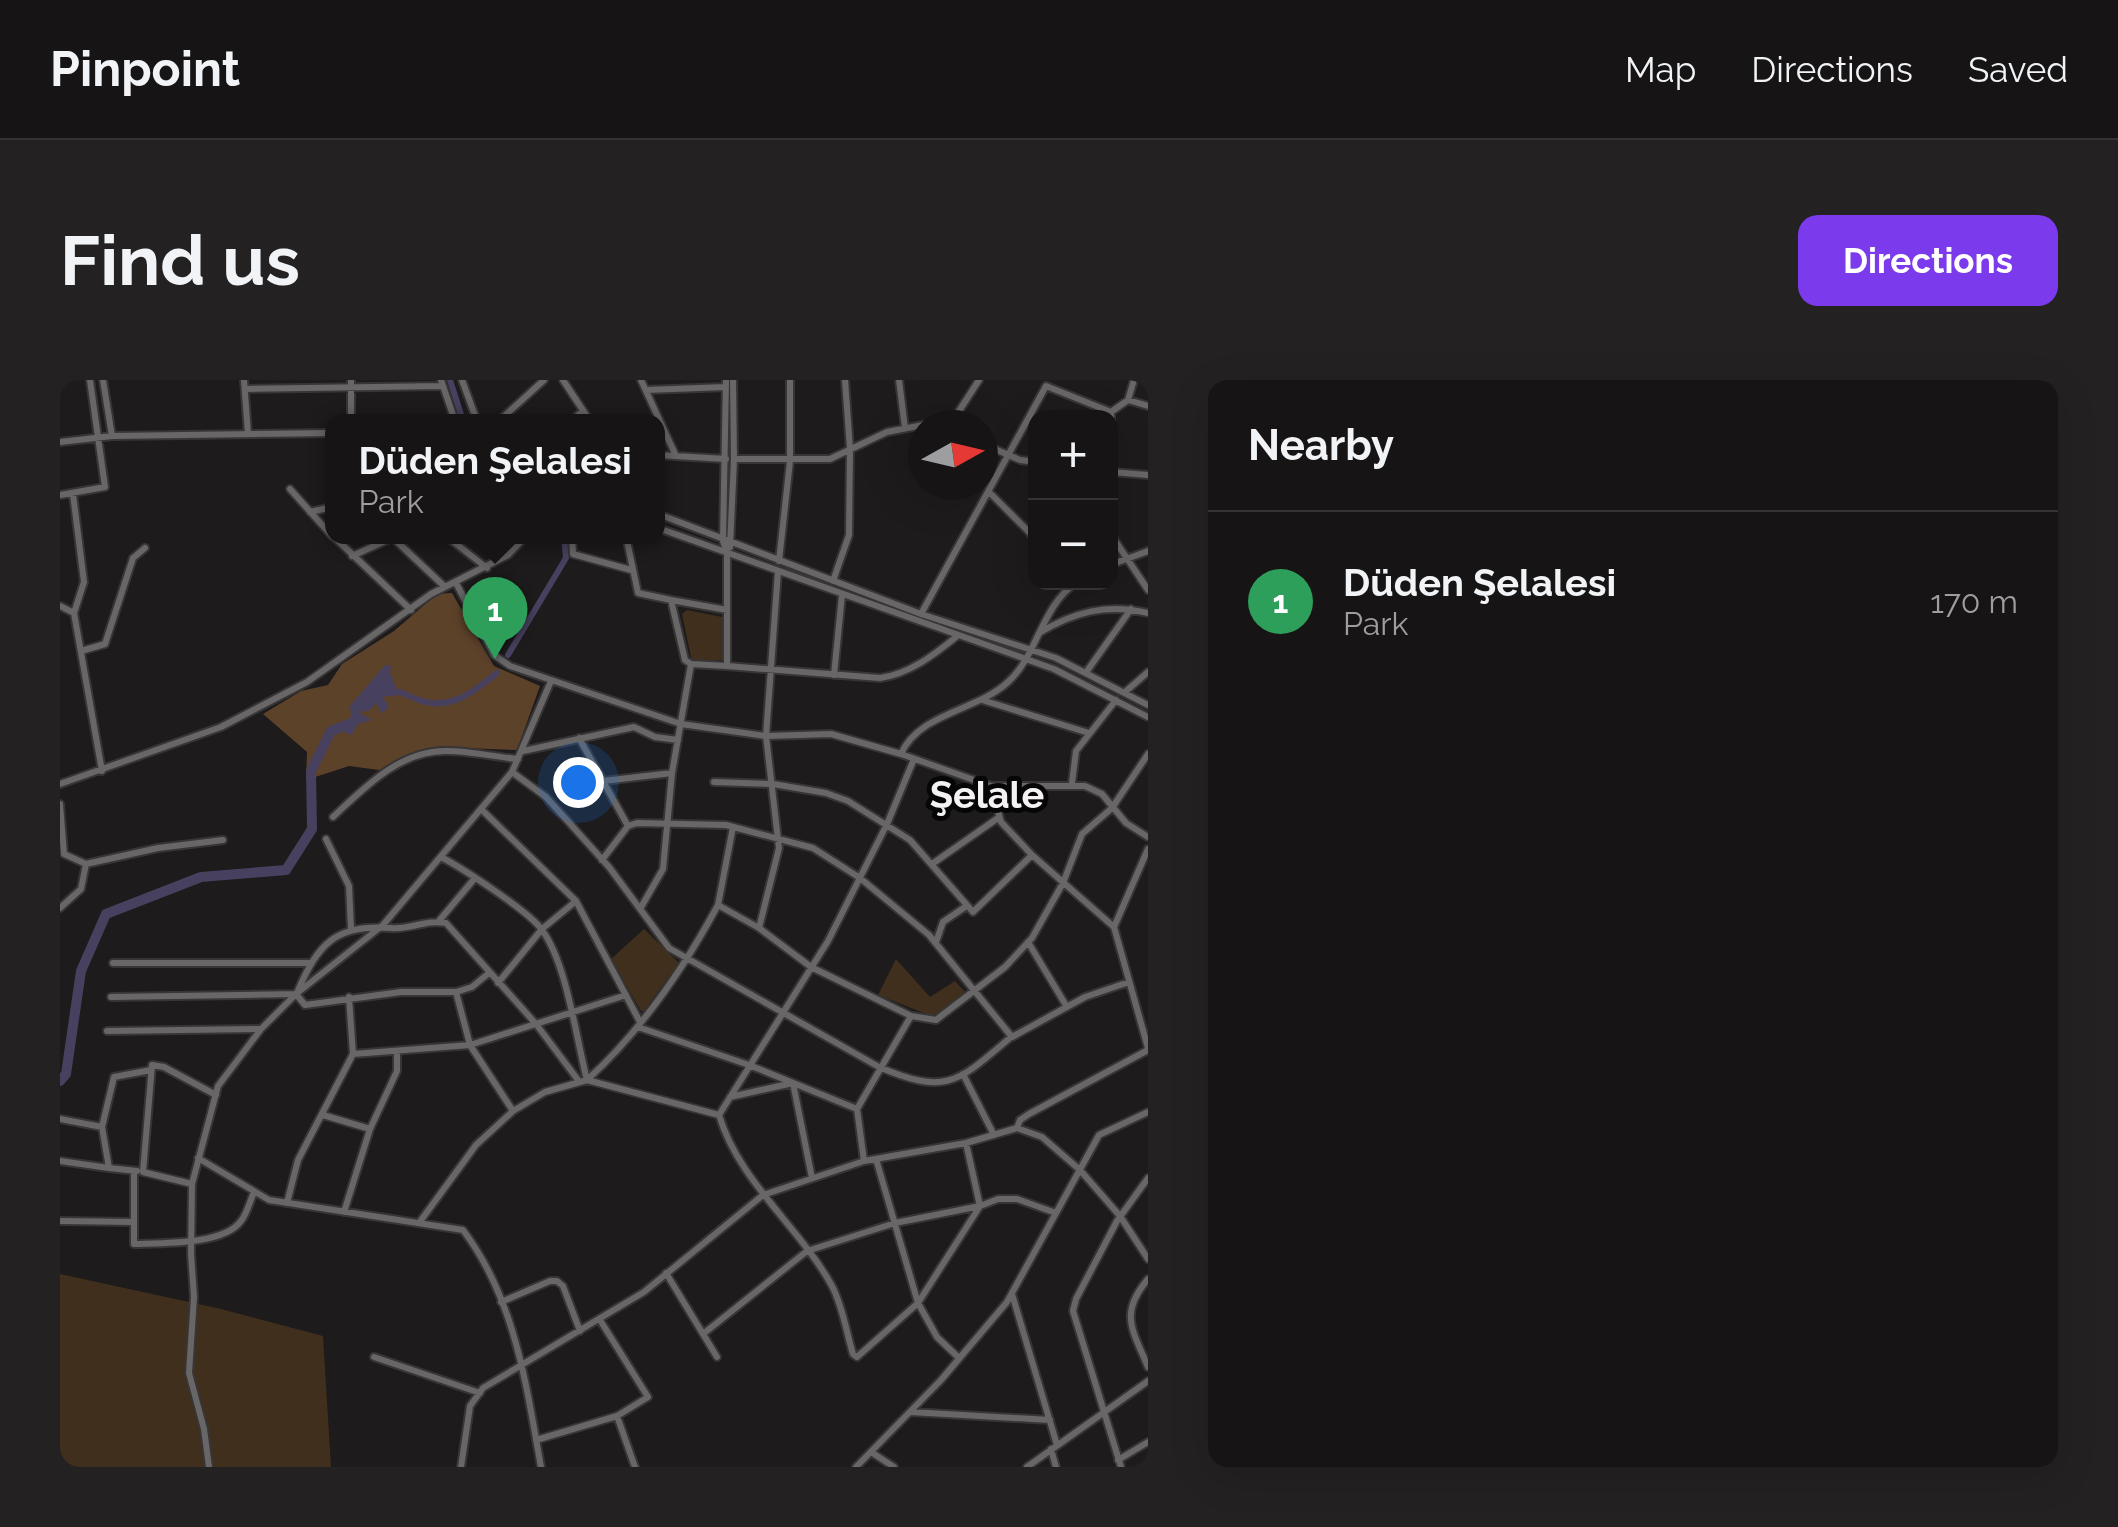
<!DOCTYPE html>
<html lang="en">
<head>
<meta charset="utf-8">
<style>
  :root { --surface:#161414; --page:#232122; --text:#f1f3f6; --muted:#9e9ea0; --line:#353334; --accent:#7c3aed }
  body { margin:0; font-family:Raleway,sans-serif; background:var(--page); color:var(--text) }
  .controls { position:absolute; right:30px; top:30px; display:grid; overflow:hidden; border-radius:20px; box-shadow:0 10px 40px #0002 }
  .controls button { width:90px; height:90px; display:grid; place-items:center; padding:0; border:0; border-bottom:2px solid var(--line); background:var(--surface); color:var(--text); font:50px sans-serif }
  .compass { position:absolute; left:848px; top:30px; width:90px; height:90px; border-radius:50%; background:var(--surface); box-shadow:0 10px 40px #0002; rotate:82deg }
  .you { position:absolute; left:518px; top:402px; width:35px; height:35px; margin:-25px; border:8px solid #fff; border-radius:50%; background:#1a73e8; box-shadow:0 0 0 15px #1a73e833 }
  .badge { display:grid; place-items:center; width:65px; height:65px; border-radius:50%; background:var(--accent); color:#fff; font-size:32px; font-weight:700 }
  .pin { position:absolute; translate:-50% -82px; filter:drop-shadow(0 2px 5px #0008) }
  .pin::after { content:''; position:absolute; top:52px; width:35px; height:30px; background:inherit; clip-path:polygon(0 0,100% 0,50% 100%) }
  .popup { position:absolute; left:265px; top:34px; width:340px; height:130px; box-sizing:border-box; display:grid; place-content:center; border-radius:20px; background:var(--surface); filter:drop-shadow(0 2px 8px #0005); font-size:32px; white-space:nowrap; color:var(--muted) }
  .popup b { font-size:38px; color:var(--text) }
  .popup::after { content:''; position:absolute; left:50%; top:100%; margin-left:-20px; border:20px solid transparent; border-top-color:var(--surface) }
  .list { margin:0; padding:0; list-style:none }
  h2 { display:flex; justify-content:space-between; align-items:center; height:130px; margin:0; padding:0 40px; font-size:42px }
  h2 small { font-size:32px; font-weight:400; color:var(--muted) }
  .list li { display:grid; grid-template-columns:65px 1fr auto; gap:30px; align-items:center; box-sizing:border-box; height:180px; padding:0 40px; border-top:2px solid var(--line) }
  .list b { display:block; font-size:38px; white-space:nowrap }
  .list p { margin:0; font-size:32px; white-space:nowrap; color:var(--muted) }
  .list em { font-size:32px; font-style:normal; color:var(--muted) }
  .map { position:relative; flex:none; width:1088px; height:1087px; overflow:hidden; border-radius:20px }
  header { display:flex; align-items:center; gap:60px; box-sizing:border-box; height:140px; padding:0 50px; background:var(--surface); border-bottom:2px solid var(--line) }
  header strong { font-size:48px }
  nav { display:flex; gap:55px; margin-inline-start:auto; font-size:35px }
  .intro { display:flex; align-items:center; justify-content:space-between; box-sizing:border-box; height:240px; padding:0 60px }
  h1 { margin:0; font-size:70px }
  .button { padding:25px 45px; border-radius:20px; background:var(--accent); color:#fff; font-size:35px; font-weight:700 }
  main { display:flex; gap:60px; padding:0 60px }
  aside { flex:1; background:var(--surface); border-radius:20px; box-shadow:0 10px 40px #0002 }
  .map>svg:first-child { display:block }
  .green { fill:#412f1d }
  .forest { fill:#5d422a }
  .water { fill:#47405f }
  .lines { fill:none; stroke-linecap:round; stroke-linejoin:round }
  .canal { stroke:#47405f; stroke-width:6 }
  .river { stroke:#47405f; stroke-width:10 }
  .minor-casing { stroke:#373535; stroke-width:10 }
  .minor { stroke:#686666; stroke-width:6 }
  .labels { text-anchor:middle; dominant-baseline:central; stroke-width:10; stroke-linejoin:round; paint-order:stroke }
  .district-label { font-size:38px; font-weight:bold; fill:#f4f2f3; stroke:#070606 }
</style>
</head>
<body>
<header>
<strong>Pinpoint</strong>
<nav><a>Map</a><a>Directions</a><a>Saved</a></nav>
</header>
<div class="intro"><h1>Find us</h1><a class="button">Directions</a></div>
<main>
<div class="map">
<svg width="1088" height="1087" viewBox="0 0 1088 1087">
  <rect width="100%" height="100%" fill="#1d1b1b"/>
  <!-- green -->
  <path class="green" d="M 627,230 L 662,237 L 662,280 L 632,282 L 622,234 Z
    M 584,549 L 619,583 L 584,631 L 581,631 L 551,579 Z
    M 836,579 L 870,617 L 895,601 L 906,613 L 874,637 L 818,615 Z
    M 0,894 L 161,929 L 263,956 L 271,1087 L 0,1087 Z"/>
  <!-- forest -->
  <path class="forest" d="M 392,213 L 434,286 L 480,306 L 457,370 L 375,367 L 319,390 L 289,386 L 246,400 L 247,372 L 203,334 L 241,311 L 268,305 L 282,284 L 334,251 L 377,214 Z"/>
  <!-- water -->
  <path class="water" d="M 325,285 L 331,286 L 330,293 L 338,312 L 327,311 L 320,314 L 328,325 L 327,330 L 320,333 L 317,323 L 307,332 L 303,330 L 300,333 L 312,340 L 297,344 L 292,355 L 285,353 L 284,344 L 291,339 L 290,326 Z"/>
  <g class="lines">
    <!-- canal -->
    <path class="canal" d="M 390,0 L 403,41
      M 448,275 L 506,178 L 504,156
      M 311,315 L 340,312 L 349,316
      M 354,318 C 388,333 410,314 437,293"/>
    <!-- river -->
    <path class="river" d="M 0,701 L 6,694 L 21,591 L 46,534 L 141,497 L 226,490 L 252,449 L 251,391 L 271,351 L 294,342"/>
    <defs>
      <path id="minor" d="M 43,0 L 52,56
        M 184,0 L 188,54
        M 381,0 L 395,41
        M 402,0 L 417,41
        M 503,0 L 530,41
        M 581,0 L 616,76
        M 839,0 L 845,48
        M 185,9 L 383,6
        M 586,10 L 666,7
        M 1068,20 L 1088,26
        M 1051,32 L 1051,92
        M 291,41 L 291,0
        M 439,41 L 484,0
        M 511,41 L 523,31
        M 890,45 L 919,0
        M 0,62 L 52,56 L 272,53
        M 923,64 L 960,80 L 976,82
        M 598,75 L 666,79
        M 674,79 L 770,79 L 827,52 L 863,45
        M 1052,92 L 1088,95
        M 230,109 L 272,156
        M 929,112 L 967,150
        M 13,114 L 24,202 L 14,233 L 42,391
        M 0,115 L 45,107 L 30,0
        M 250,132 L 272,127
        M 598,134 L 861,234 L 996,278 L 1088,325
        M 976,145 L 967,150 L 976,160
        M 598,148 L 994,289 L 1088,337
        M 1050,153 L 1088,210
        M 273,156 L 351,230
        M 386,156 L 427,188
        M 512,156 L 513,174 L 571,190
        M 566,156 L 578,213 L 611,220 L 625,280 L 631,284 L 667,286 L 667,173 L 663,161 L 666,0
        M 332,157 L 385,207
        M 670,167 L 674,79 L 673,0
        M 292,176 L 332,158
        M 719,181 L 730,81 L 730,0
        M 1050,185 L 1088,171
        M 773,201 L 789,155 L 790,69 L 785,0
        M 396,203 L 434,275 L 450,286 L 621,344 L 706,356 L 771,354 L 841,374 L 931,406 L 1025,406 L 1042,414 L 1066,443 L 1088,457
        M 611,220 L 667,230
        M 0,226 L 14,233
        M 861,234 L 986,6 L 1051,32 L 1068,20 L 1074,0
        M 979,253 C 1014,232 1047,223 1088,233
        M 21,271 L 45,264 L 73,178 L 85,168
        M 667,286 L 820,298 C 849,294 874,275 896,257
        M 1027,291 L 1071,229
        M 774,295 L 782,215
        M 1065,312 L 1088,292
        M 922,320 L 1029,353
        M 519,358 L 568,446
        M 463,371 L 574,347 L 595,357 L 618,360
        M 841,374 C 859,333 917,331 948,302 C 978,275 981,226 1017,202
        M 854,379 L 827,444 L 768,561 L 659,735 C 679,802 739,846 772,906 C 783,927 786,951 793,974 L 797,977 L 858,923 L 920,826 L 938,819 L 957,819 L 996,833
        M 452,392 L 486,417 L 549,487 L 609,568 L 819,687 C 887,716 898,702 951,657
        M 543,401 L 612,393
        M 654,402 L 713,404 L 766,413 L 788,421 L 850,460 L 913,532 L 972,475
        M 1012,403 L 1016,371 L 1056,320
        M 0,404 L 161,347 L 247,302 L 371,214 L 448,175 L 466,156
        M 931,406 L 941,442 L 972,475 L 1054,547 L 1088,668
        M 0,424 L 4,474 L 26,484 L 21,509 L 0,528
        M 421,429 L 516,521 L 580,642
        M 273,437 C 304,408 340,370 387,371 C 410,371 435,377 458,379
        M 266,459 L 289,506 L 291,549
        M 381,477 C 402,488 470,532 482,550 C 507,584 516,658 527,700
        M 542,480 L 568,446 L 577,443 L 666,445 L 753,468 L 800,498 L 869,555 L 952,657 L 1025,617 L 1069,602
        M 26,484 L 98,468 L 163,460
        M 872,484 L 938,438
        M 658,525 L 673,447
        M 580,529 L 603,489 L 612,393 L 631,284
        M 378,542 L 415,498
        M 1054,547 L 1088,469
        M 699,548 L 719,468 L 706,356 L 718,191
        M 876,562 L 883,542 L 905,527
        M 968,562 L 1007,627
        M 53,583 L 249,583
        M 438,603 L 482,549 L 516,521
        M 396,612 L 410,665 L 453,731
        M 237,613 C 258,563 276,544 331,548 C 350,550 366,539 386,543 L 476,644 L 518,700
        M 236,614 L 245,625 L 341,612 L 396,612 L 412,607 L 429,593
        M 51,617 L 235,614
        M 578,647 L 689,685 L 797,729
        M 47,651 L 200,649
        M 293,674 L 410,665 L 566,615
        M 903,694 L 934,755
        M 527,700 C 580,652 624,588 658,525 L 699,548 L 751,587 L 851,636 L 876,640 L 945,587 L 972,558 L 1003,503 L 1022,454 L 1052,428 L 1088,374
        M 670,717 L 733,703 L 752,798
        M 263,735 L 310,749
        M 0,739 L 42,747
        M 957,748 L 960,740 L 969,734 L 1088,670
        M 138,778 L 209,820 L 403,850 C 455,919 466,1004 481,1087
        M 816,779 L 858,923 L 877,957 L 899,978
        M 0,781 L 49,788
        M 804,781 L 797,729 L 851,636
        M 74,791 L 74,864 C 102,863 164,865 181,841 C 187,834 190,821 194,812
        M 77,791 L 49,788 L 42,747 L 54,697 L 91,690
        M 132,804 L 83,792 L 92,685 L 104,687 L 156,715
        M 227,823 L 238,780 L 293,674 L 289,617
        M 284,832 L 310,749 L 337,691 L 337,671
        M 0,841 L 74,842
        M 359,843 L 416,765 L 453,731 L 485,712 L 527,700 L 659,735
        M 606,893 L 657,977
        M 1088,899 C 1059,933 1072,949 1088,987
        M 952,914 L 997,1065
        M 441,922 L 490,901 L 497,901 L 503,906 L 520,951
        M 643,954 L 747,871 L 835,843 L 920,826 L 906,763
        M 314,977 L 420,1013
        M 851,1032 L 990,1040
        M 557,1036 L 575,1087
        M 476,1060 L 557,1036 L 588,1017 L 540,940
        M 991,1069 L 996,1087
        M 811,1072 L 834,1087
        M 1058,1080 L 1088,1062
        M 149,1087 L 144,1049 L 129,993 L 134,917 L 131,874 L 132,804 L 158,706 L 201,649 L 236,614 L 323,545 L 452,392 L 491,301
        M 401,1087 L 410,1026 L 423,1008 L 584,912 L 703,815 L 804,781 L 906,763 L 957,748 L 982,757 L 1020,790 L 1060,836 L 1088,879
        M 796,1087 L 881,1000 L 947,922 L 1039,755 L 1088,732
        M 967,1087 L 1088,1001
        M 1061,1087 L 1013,931 L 1016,919 L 1057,841 L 1088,798"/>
    </defs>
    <!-- minor casing -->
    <use href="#minor" class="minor-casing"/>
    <!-- minor -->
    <use href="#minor" class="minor"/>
  </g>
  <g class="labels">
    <!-- district labels -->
    <g class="district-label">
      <text x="927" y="414">Şelale</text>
    </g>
  </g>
</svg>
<div class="controls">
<button>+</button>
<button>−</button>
</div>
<svg class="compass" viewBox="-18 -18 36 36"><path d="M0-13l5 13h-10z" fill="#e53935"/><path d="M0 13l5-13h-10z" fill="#9e9ea0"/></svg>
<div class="you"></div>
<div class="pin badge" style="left:435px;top:279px;background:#2e9e5b">1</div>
<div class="popup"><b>Düden Şelalesi</b>Park</div>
</div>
<aside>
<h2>Nearby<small></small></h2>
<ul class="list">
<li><span class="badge" style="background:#2e9e5b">1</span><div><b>Düden Şelalesi</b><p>Park</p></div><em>170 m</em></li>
</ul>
</aside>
</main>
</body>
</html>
